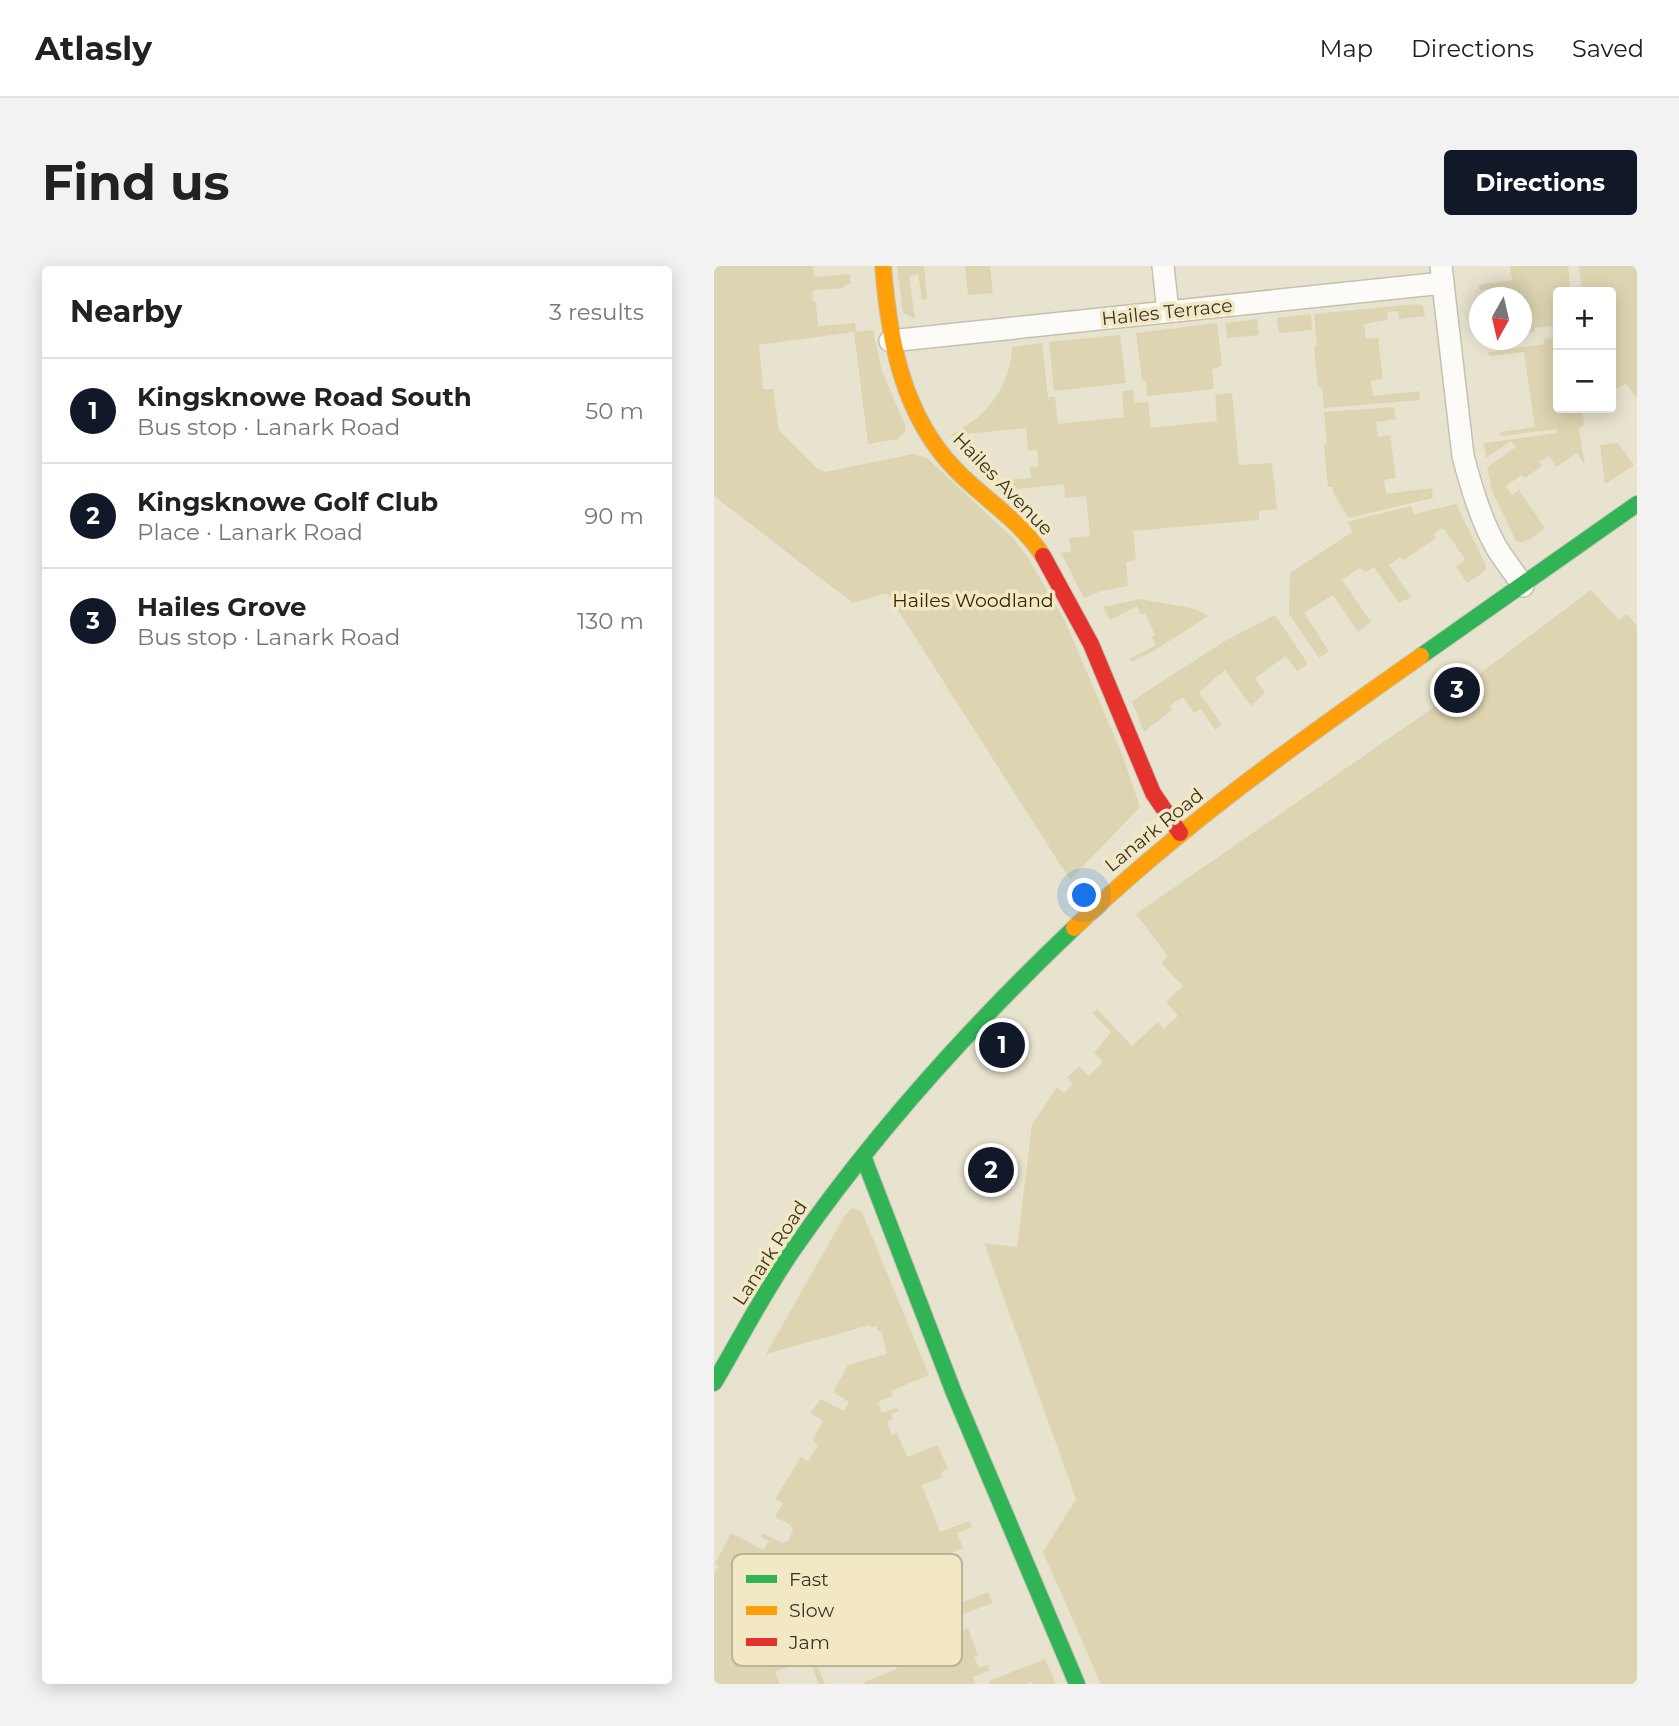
<!DOCTYPE html>
<html lang="en">
<head>
<meta charset="utf-8">
<style>
  :root { --surface:#fff; --page:#f2f2f2; --text:#222; --muted:#767676; --line:#e0e0e0; --accent:#111827 }
  body { margin:0; font-family:Montserrat,sans-serif; background:var(--page); color:var(--text) }
  .controls { position:absolute; right:21px; top:21px; display:grid; overflow:hidden; border-radius:7px; box-shadow:0 4px 18px #0003 }
  .controls button { width:63px; height:63px; display:grid; place-items:center; padding:0; border:0; border-bottom:2px solid var(--line); background:var(--surface); color:var(--text); font:35px sans-serif }
  .compass { position:absolute; left:755px; top:21px; width:63px; height:63px; border-radius:50%; background:var(--surface); box-shadow:0 4px 18px #0003; rotate:188deg }
  .you { position:absolute; left:371px; top:630px; width:24px; height:24px; margin:-18px; border:5px solid #fff; border-radius:50%; background:#1a73e8; box-shadow:0 0 0 10px #1a73e833 }
  .badge { display:grid; place-items:center; width:46px; height:46px; border-radius:50%; background:var(--accent); color:#fff; font-size:23px; font-weight:700 }
  .pin { position:absolute; translate:-50% -50%; border:4px solid #fff; box-shadow:0 2px 7px #0006 }
  .list { margin:0; padding:0; list-style:none }
  h2 { display:flex; justify-content:space-between; align-items:center; height:91px; margin:0; padding:0 28px; font-size:30px }
  h2 small { font-size:23px; font-weight:400; color:var(--muted) }
  .list li { display:grid; grid-template-columns:46px 1fr auto; gap:21px; align-items:center; box-sizing:border-box; height:105px; padding:0 28px; border-top:2px solid var(--line) }
  .list b { display:block; font-size:26px; white-space:nowrap }
  .list p { margin:0; font-size:23px; white-space:nowrap; color:var(--muted) }
  .list em { font-size:23px; font-style:normal; color:var(--muted) }
  .map { position:relative; flex:none; width:923px; height:1418px; overflow:hidden; border-radius:7px }
  header { display:flex; align-items:center; gap:42px; box-sizing:border-box; height:98px; padding:0 35px; background:var(--surface); border-bottom:2px solid var(--line) }
  header strong { font-size:33px }
  nav { display:flex; gap:38px; margin-inline-start:auto; font-size:24px }
  .intro { display:flex; align-items:center; justify-content:space-between; box-sizing:border-box; height:168px; padding:0 42px }
  h1 { margin:0; font-size:49px }
  .button { padding:18px 32px; border-radius:7px; background:var(--accent); color:#fff; font-size:24px; font-weight:700 }
  main { display:flex; gap:42px; padding:0 42px }
  aside { flex:1; background:var(--surface); border-radius:7px; box-shadow:0 4px 18px #0003 }
  .map>svg:first-child { display:block }
  .green { fill:#ddd5b1 }
  .lines { fill:none; stroke-linecap:round; stroke-linejoin:round }
  .street-casing { stroke:#c5c1b1; stroke-width:24 }
  .fast-casing { stroke:#c5c1b1; stroke-width:18 }
  .slow-casing { stroke:#c5c1b1; stroke-width:18 }
  .jam-casing { stroke:#c5c1b1; stroke-width:18 }
  .street { stroke:#fcfbf8; stroke-width:21 }
  .fast { stroke:#30b455; stroke-width:16 }
  .slow { stroke:#ff9f0a; stroke-width:16 }
  .jam { stroke:#e5322d; stroke-width:16 }
  .labels { text-anchor:middle; dominant-baseline:central; stroke-width:7; stroke-linejoin:round; paint-order:stroke }
  .street-label { font-size:19px; fill:#393628; stroke:#f2e9c4 }
  .park-label { font-size:19px; fill:#322902; stroke:#f2e9c4 }
  .key { fill:#f2e9c4; stroke:#bab395; stroke-width:2 }
  .key-label { font-size:19px; fill:#393628 }
</style>
</head>
<body>
<header>
<strong>Atlasly</strong>
<nav><a>Map</a><a>Directions</a><a>Saved</a></nav>
</header>
<div class="intro"><h1>Find us</h1><a class="button">Directions</a></div>
<main>
<aside>
<h2>Nearby<small>3 results</small></h2>
<ul class="list">
<li><span class="badge">1</span><div><b>Kingsknowe Road South</b><p>Bus stop · Lanark Road</p></div><em>50 m</em></li>
<li><span class="badge">2</span><div><b>Kingsknowe Golf Club</b><p>Place · Lanark Road</p></div><em>90 m</em></li>
<li><span class="badge">3</span><div><b>Hailes Grove</b><p>Bus stop · Lanark Road</p></div><em>130 m</em></li>
</ul>
</aside>
<div class="map">
<svg width="923" height="1418" viewBox="0 0 923 1418">
  <rect width="100%" height="100%" fill="#e8e3ce"/>
  <!-- green -->
  <path class="green" d="M 0,0 L 99,0 L 100,11 L 136,8 L 137,18 L 130,19 L 130,22 L 100,24 L 98,28 L 98,34 L 102,37 L 104,60 L 141,57 L 142,66 L 159,64 L 168,105 L 191,159 L 191,166 L 184,173 L 154,178 L 140,66 L 45,79 L 49,123 L 59,123 L 65,164 L 104,203 L 111,206 L 199,188 L 213,192 L 300,273 L 315,293 L 351,355 L 408,488 L 426,541 L 356,614 L 173,327 L 139,337 L 0,230 Z
    M 183,0 L 210,0 L 213,33 L 208,34 L 204,8 L 195,10 L 201,53 L 189,47 Z
    M 251,0 L 276,0 L 279,27 L 254,29 Z
    M 796,0 L 854,0 L 857,26 L 844,26 L 844,59 L 821,62 L 821,66 L 808,68 L 808,32 L 790,31 L 788,21 L 766,24 L 765,19 L 798,14 Z
    M 865,0 L 923,0 L 923,133 L 912,117 L 897,126 L 897,26 L 868,26 Z
    M 702,38 L 709,40 L 711,50 L 685,53 L 684,45 L 673,46 L 674,54 L 650,58 L 652,73 L 664,72 L 669,113 L 657,115 L 659,130 L 705,125 L 706,134 L 610,142 L 608,121 L 604,121 L 600,80 L 603,79 L 600,48 Z
    M 597,48 L 598,64 L 565,67 L 563,52 Z
    M 543,53 L 545,69 L 513,72 L 511,57 Z
    M 503,57 L 508,99 L 498,104 L 500,123 L 433,130 L 432,115 L 428,115 L 422,67 Z
    M 406,69 L 412,117 L 340,125 L 335,76 Z
    M 844,71 L 844,142 L 868,142 L 870,158 L 865,164 L 871,199 L 863,187 L 842,201 L 835,190 L 825,196 L 828,200 L 811,212 L 808,209 L 792,220 L 798,229 L 805,224 L 831,262 C 822,268 813,279 802,275 L 778,225 L 773,201 L 802,181 L 797,175 L 772,192 L 770,177 L 843,167 L 843,163 L 787,170 L 786,166 L 821,161 L 810,86 L 775,90 L 774,86 L 830,78 L 830,73 Z
    M 328,77 L 334,131 L 341,131 L 344,158 L 410,151 L 408,125 L 419,124 L 421,137 L 434,136 L 437,162 L 503,155 L 501,129 L 518,127 L 525,199 L 558,197 L 563,243 L 545,245 L 545,254 L 419,265 L 422,294 L 412,296 L 414,320 L 388,325 L 370,332 L 347,287 L 357,286 L 355,272 L 376,270 L 372,230 L 351,232 L 350,218 L 294,224 L 282,215 L 317,212 L 316,201 L 325,200 L 323,184 L 314,185 L 312,162 L 235,170 C 272,151 296,123 298,81 Z
    M 680,141 L 682,153 L 662,156 L 664,171 L 676,169 L 682,212 L 670,214 L 672,228 L 718,222 L 719,232 L 634,252 L 619,226 L 618,221 L 614,221 L 610,178 L 613,177 L 610,146 Z
    M 904,177 L 920,199 L 891,218 L 886,179 Z
    M 742,238 L 772,299 L 771,305 L 753,317 L 742,301 L 751,293 L 729,262 L 720,268 L 722,272 L 689,294 L 686,291 L 675,299 L 697,331 L 693,334 L 691,333 L 685,337 L 660,301 L 652,306 L 645,302 L 628,314 L 657,356 L 644,366 L 619,329 L 590,347 L 615,385 L 605,392 L 575,348 L 576,307 L 638,266 L 633,256 L 697,240 L 700,248 Z
    M 877,324 L 905,354 L 913,348 L 923,360 L 923,1418 L 387,1418 L 329,1286 L 362,1233 L 270,977 L 303,981 L 318,859 L 343,821 L 350,827 L 359,818 L 353,812 L 365,800 L 375,810 L 389,796 L 380,787 L 397,766 L 378,747 L 383,743 L 418,780 L 444,756 L 450,763 L 464,750 L 452,736 L 469,720 L 447,697 L 454,690 L 422,648 L 736,430 Z
    M 427,333 L 481,343 L 494,350 L 438,386 L 417,396 L 415,393 L 442,379 L 438,371 L 441,369 L 431,347 L 427,349 L 423,340 L 396,354 L 389,341 Z
    M 561,349 L 594,398 L 583,405 L 572,390 L 541,412 L 551,427 L 537,440 L 511,404 L 485,426 L 508,459 L 501,464 L 487,443 L 480,447 L 469,431 L 456,440 L 458,444 L 430,466 L 418,435 L 511,375 Z
    M 138,942 L 148,946 L 215,1109 L 177,1125 L 179,1130 L 164,1136 L 168,1147 L 183,1141 L 185,1145 L 177,1148 L 179,1153 L 173,1156 L 178,1169 L 183,1167 L 193,1191 L 224,1179 L 234,1203 L 227,1206 L 229,1211 L 208,1219 L 226,1266 L 255,1255 L 258,1261 L 243,1267 L 249,1282 L 212,1297 L 215,1306 L 209,1309 L 224,1346 L 274,1326 L 279,1337 L 222,1358 L 228,1372 L 254,1362 L 264,1390 L 260,1391 L 265,1402 L 273,1399 L 276,1404 L 259,1411 L 261,1418 L 151,1418 L 150,1416 L 183,1403 L 140,1300 L 74,1326 L 111,1418 L 105,1418 L 95,1393 L 61,1406 L 66,1418 L 0,1418 L 0,1308 L 5,1300 L 1,1298 L 17,1267 L 50,1284 L 55,1275 L 47,1271 L 49,1267 L 68,1277 L 74,1275 L 79,1265 L 77,1259 L 61,1251 L 69,1237 L 61,1233 L 87,1191 L 94,1195 L 104,1179 L 98,1174 L 109,1155 L 96,1147 L 107,1133 L 130,1145 L 135,1136 L 119,1126 L 134,1099 L 173,1088 L 167,1065 L 164,1065 L 162,1060 L 157,1062 L 156,1059 L 52,1088 L 131,949 Z
    M 331,1393 L 342,1418 L 319,1418 L 317,1416 L 311,1418 L 276,1418 L 275,1415 Z"/>
  <g class="lines">
    <defs>
      <path id="street" d="M 449,0 L 454,46
        M 727,0 L 749,190 C 757,220 766,251 781,279 C 789,293 800,306 809,320
        M 176,75 L 729,17"/>
      <path id="fast" d="M 707,390 L 923,238
        M 149,890 L 240,1127 L 363,1418
        M 0,1117 C 26,1073 50,1026 79,984 C 160,867 257,760 360,662"/>
      <path id="slow" d="M 169,0 C 175,73 188,149 242,204 C 271,234 306,254 329,290
        M 360,662 C 466,560 586,475 707,390"/>
      <path id="jam" d="M 329,290 L 377,378 L 439,527 L 466,567"/>
    </defs>
    <!-- street casing -->
    <use href="#street" class="street-casing"/>
    <!-- fast casing -->
    <use href="#fast" class="fast-casing"/>
    <!-- slow casing -->
    <use href="#slow" class="slow-casing"/>
    <!-- jam casing -->
    <use href="#jam" class="jam-casing"/>
    <!-- street -->
    <use href="#street" class="street"/>
    <!-- fast -->
    <use href="#fast" class="fast"/>
    <!-- slow -->
    <use href="#slow" class="slow"/>
    <!-- jam -->
    <use href="#jam" class="jam"/>
  </g>
  <g class="labels">
    <!-- street labels -->
    <g class="street-label">
      <text transform="translate(453 46) rotate(-6)">Hailes Terrace</text>
      <text transform="translate(289 218) rotate(46)">Hailes Avenue</text>
      <text transform="translate(440 564) rotate(-39)">Lanark Road</text>
      <text transform="translate(56 987) rotate(-57)">Lanark Road</text>
    </g>
    <!-- park labels -->
    <g class="park-label">
      <text x="259" y="334">Hailes Woodland</text>
    </g>
  </g>
  <!-- legend -->
  <rect x="18" y="1288" width="230" height="112" rx="10" class="key"/>
  <rect x="32" y="1309" width="31" height="8" fill="#30b455"/>
  <rect x="32" y="1340" width="31" height="9" fill="#ff9f0a"/>
  <rect x="32" y="1372" width="31" height="8" fill="#e5322d"/>
  <g class="key-label">
    <text x="75" y="1320">Fast</text>
    <text x="75" y="1351">Slow</text>
    <text x="75" y="1383">Jam</text>
  </g>
</svg>
<div class="controls">
<button>+</button>
<button>−</button>
</div>
<svg class="compass" viewBox="-18 -18 36 36"><path d="M0-13l5 13h-10z" fill="#e53935"/><path d="M0 13l5-13h-10z" fill="#767676"/></svg>
<div class="you"></div>
<div class="pin badge" style="left:288px;top:779px">1</div>
<div class="pin badge" style="left:277px;top:904px">2</div>
<div class="pin badge" style="left:743px;top:424px">3</div>
</div>
</main>
</body>
</html>
